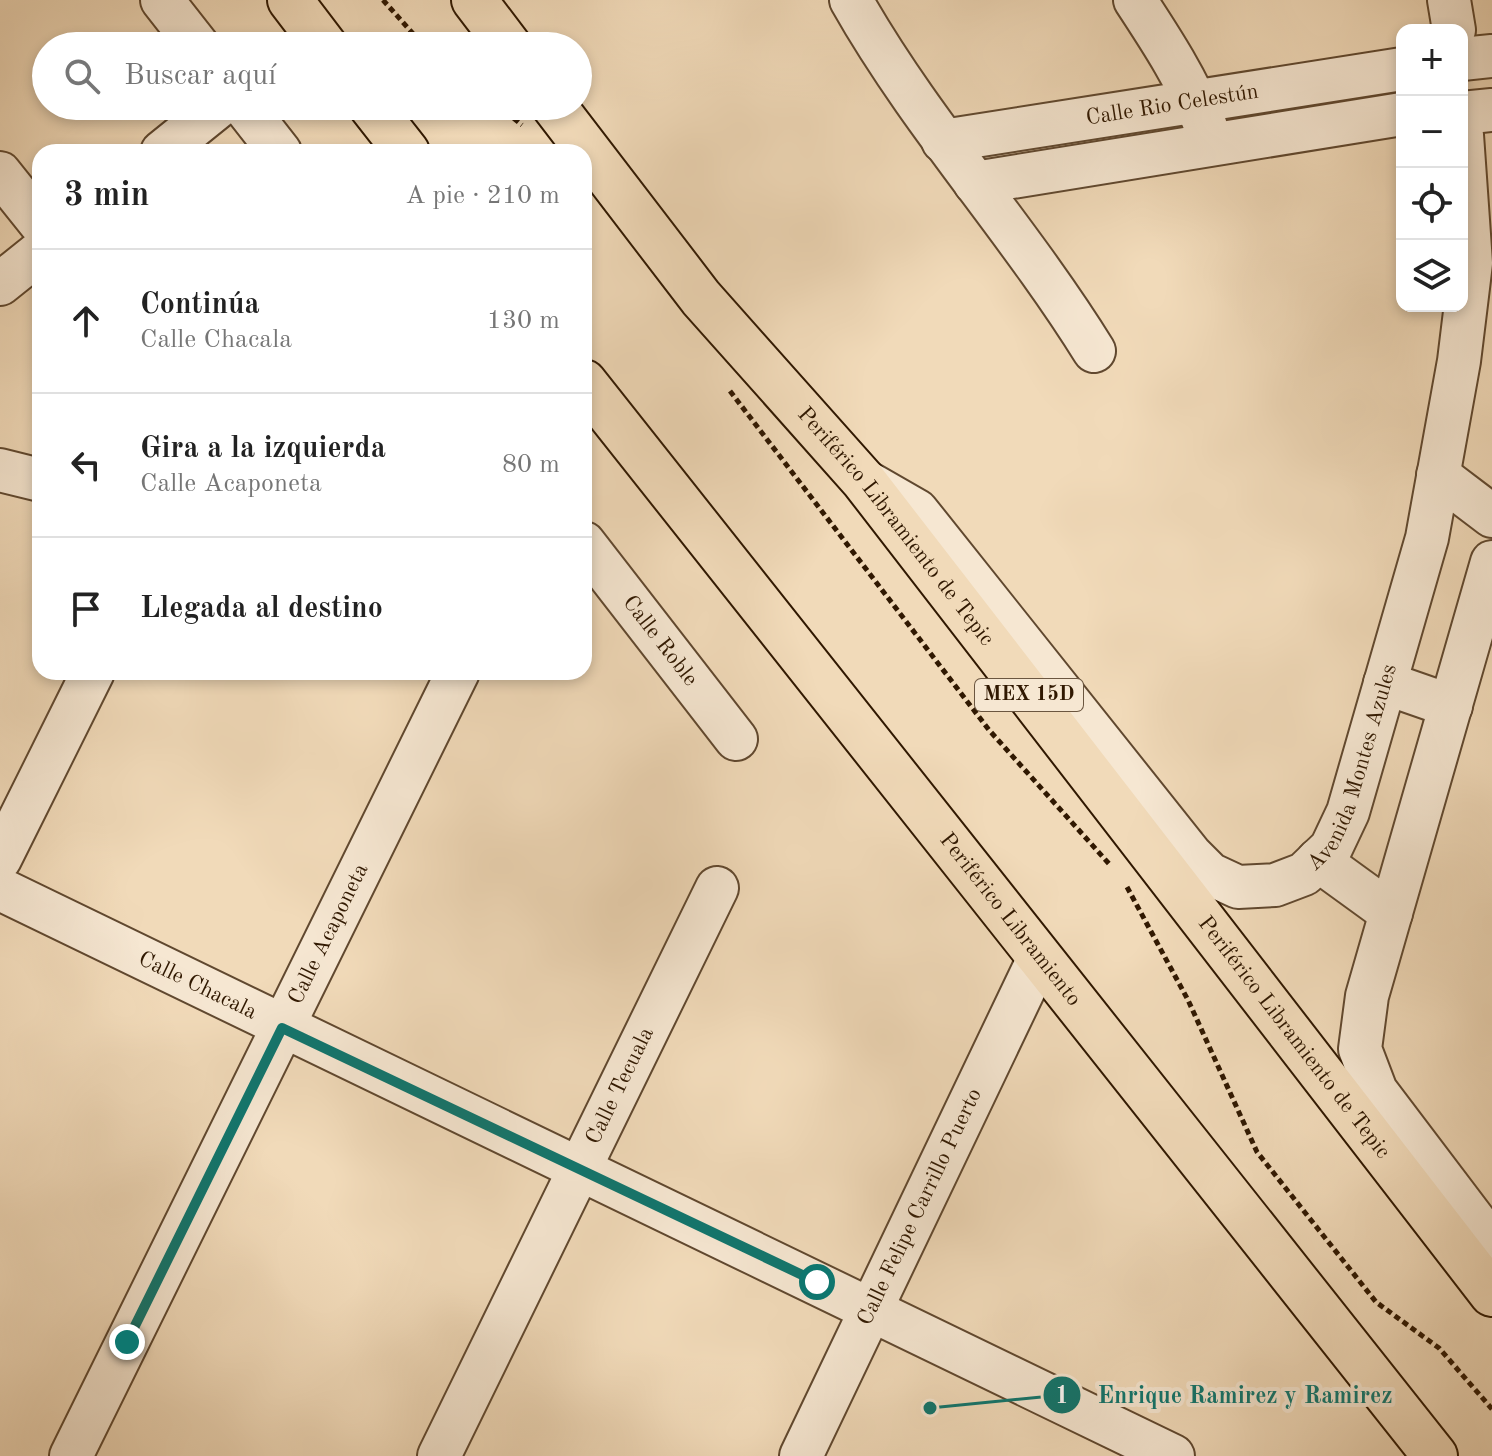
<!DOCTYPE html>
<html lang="es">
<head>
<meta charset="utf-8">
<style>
  :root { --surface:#fff; --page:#f6f6f6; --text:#222; --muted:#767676; --line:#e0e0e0 }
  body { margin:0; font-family:"Old Standard TT",serif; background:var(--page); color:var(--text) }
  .controls { position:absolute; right:24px; top:24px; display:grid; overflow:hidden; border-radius:16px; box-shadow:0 4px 12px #0003 }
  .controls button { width:72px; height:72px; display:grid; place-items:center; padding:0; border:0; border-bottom:2px solid var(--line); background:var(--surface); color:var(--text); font:40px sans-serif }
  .stop { position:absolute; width:24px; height:24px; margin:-18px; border:6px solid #0f766e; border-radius:50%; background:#fff }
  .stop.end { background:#0f766e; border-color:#fff; box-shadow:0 2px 8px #0008 }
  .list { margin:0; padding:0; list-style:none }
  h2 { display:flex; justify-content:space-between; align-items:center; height:104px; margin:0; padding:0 32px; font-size:34px }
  h2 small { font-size:26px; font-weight:400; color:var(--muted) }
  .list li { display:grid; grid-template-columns:52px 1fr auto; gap:24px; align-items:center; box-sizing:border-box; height:144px; padding:0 32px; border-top:2px solid var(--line) }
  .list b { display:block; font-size:30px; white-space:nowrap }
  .list p { margin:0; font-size:26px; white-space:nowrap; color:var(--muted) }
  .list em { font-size:26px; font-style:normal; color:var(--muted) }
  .icon { flex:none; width:44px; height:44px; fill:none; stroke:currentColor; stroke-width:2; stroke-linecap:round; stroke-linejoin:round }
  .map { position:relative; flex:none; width:1492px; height:1456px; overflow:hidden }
  .search { position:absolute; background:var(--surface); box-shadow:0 4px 12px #0003; left:32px; top:32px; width:560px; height:88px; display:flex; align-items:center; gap:20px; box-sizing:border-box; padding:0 28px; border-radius:44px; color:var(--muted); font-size:30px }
  .panel { position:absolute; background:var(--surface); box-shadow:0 4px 12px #0003; left:32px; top:144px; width:560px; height:536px; border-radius:24px }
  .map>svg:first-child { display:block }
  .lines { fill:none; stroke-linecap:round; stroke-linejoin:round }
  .minor-casing { stroke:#60482f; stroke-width:46 }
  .highway-casing { stroke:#301801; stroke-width:48 }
  .path { stroke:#301801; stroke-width:5; stroke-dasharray:6 4; stroke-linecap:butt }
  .minor { stroke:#f6e7d2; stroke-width:42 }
  .highway { stroke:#f1dab9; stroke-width:44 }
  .route { stroke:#0f766e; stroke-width:10 }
  .labels { text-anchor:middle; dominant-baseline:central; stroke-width:8; stroke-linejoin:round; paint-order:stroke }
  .shield { fill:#f6e7d2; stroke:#6b5640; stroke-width:2 }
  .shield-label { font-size:20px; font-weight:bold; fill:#301801 }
  .street-label { font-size:22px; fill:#301801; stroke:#f6e7d2 }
  .leader { fill:none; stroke:#0f766e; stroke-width:3 }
  .callout-dot { fill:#0f766e; stroke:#f6e7d2; stroke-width:3 }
  .mark-label { font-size:24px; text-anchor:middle; font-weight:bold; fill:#fff }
  .callout-label { font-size:24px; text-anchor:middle; font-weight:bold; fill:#0f766e; stroke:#f6e7d2; stroke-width:8; stroke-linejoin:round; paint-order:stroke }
</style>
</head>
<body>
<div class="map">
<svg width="1492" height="1456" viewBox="0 0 1492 1456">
  <rect width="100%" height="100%" fill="#f1dab9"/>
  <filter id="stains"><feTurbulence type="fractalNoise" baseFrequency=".0025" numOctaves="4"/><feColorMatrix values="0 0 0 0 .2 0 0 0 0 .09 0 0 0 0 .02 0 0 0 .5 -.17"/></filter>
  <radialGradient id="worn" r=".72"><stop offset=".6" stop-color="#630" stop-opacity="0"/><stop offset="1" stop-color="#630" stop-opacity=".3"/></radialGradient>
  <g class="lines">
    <defs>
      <g id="minor">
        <path d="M 162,0 L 198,46"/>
        <path d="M 851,0 C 921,124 1019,230 1094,351"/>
        <path d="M 1135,0 C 1162,41 1188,81 1206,127"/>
        <path d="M 1449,0 L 1454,30"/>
        <path d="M 1462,59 L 1492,56"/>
        <path d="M 244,106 L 280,152"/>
        <path d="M 1462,113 L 1492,110"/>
        <path id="s1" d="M 943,141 L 1402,69"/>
        <path d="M 162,152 L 219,106"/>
        <path d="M 0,173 L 40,223"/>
        <path d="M 975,183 L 1402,114"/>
        <path d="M 0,284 L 40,252"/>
        <path d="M 0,470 L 40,480"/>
        <path d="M 1438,475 L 1492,516"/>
        <path id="s2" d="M 863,480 L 917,511 L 1191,855 L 1210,874 L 1238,887 L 1275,885 L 1304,874 L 1331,848 L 1348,812 L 1427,538 L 1459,361 L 1471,263 L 1462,135"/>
        <path id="s3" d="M 584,543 L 736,739"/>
        <path d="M 1492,562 L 1367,996 L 1360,1049 L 1376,1091 L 1492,1244"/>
        <path d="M 1385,683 L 1451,706"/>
        <path d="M 0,859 L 93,672"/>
        <path d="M 1318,860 L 1391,913"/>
        <path id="s4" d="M 0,889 C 389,1081 783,1265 1173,1456"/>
        <path id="s5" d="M 71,1456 L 458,672"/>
        <path id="s6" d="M 439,1456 L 717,888"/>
        <path id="s7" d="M 801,1456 L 1039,958"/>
      </g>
      <g id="highway">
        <path d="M 290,0 L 325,46"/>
        <path d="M 474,0 L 509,46"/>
        <path d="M 371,106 L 407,152"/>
        <path id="s8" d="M 554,106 L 701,298 L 863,480 L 1492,1294"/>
        <path id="s9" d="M 584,382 L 1435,1456"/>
      </g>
    </defs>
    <!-- minor casing -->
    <use href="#minor" class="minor-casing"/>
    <!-- highway casing -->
    <use href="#highway" class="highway-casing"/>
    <!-- path -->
    <path class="path" d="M 383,0 L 424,46
      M 498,106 L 522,125
      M 730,391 L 989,730 L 1111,866
      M 1127,887 L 1188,1000 L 1257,1152 L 1376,1302 L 1439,1348 L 1492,1409"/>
    <!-- minor -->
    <use href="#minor" class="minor"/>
    <!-- highway -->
    <use href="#highway" class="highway"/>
  </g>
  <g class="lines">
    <!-- route -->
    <path class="route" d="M 127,1342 L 282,1028 L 817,1282"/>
  </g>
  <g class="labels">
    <!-- shield labels -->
    <rect class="shield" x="975" y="679" width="108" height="32" rx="6"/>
    <g class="shield-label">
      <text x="1029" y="695">MEX 15D</text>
    </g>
    <!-- street labels -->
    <g class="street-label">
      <text stroke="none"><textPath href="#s1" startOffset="232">Calle Rio Celestún</textPath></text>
      <text stroke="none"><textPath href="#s8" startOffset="542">Periférico Libramiento de Tepic</textPath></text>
      <text stroke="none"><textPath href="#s3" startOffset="124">Calle Roble</textPath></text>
      <text stroke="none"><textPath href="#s2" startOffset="748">Avenida Montes Azules</textPath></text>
      <text stroke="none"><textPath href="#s9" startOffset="686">Periférico Libramiento</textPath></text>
      <text stroke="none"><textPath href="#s5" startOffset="582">Calle Acaponeta</textPath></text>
      <text stroke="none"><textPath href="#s4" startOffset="220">Calle Chacala</textPath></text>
      <text stroke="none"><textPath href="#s8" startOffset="1190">Periférico Libramiento de Tepic</textPath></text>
      <text stroke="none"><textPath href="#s6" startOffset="412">Calle Tecuala</textPath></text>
      <text stroke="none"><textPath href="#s7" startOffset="276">Calle Felipe Carrillo Puerto</textPath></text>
    </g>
  </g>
  <!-- callouts -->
  <path class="leader" d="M930 1408L1062 1395"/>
  <g class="callout-dot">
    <circle cx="930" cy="1408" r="8"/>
    <circle cx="1062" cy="1395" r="20"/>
  </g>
  <g class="mark-label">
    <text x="1062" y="1403">1</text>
  </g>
  <g class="callout-label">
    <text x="1245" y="1403">Enrique Ramirez y Ramirez</text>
  </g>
  <rect width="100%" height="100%" filter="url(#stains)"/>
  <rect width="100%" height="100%" fill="url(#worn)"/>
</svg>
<div class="controls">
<button>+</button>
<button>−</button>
<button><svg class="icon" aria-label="locate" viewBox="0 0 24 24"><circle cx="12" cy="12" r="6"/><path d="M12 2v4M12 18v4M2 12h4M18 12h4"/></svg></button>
<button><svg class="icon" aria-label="layers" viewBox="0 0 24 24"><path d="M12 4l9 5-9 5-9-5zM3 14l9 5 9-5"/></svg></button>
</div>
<div class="stop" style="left:817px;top:1282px"></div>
<div class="stop end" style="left:127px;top:1342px"></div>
<div class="search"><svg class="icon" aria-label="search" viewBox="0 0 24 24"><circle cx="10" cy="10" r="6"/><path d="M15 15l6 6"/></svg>Buscar aquí</div>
<section class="panel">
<h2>3 min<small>A pie · 210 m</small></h2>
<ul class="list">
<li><svg class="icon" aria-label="ahead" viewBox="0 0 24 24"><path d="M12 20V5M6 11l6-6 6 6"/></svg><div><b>Continúa</b><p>Calle Chacala</p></div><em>130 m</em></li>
<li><svg class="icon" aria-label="left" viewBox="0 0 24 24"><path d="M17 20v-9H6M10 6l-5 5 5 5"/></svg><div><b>Gira a la izquierda</b><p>Calle Acaponeta</p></div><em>80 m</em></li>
<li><svg class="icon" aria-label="arrive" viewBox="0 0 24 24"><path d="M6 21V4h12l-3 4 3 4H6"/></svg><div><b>Llegada al destino</b></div></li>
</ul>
</section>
</div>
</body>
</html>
